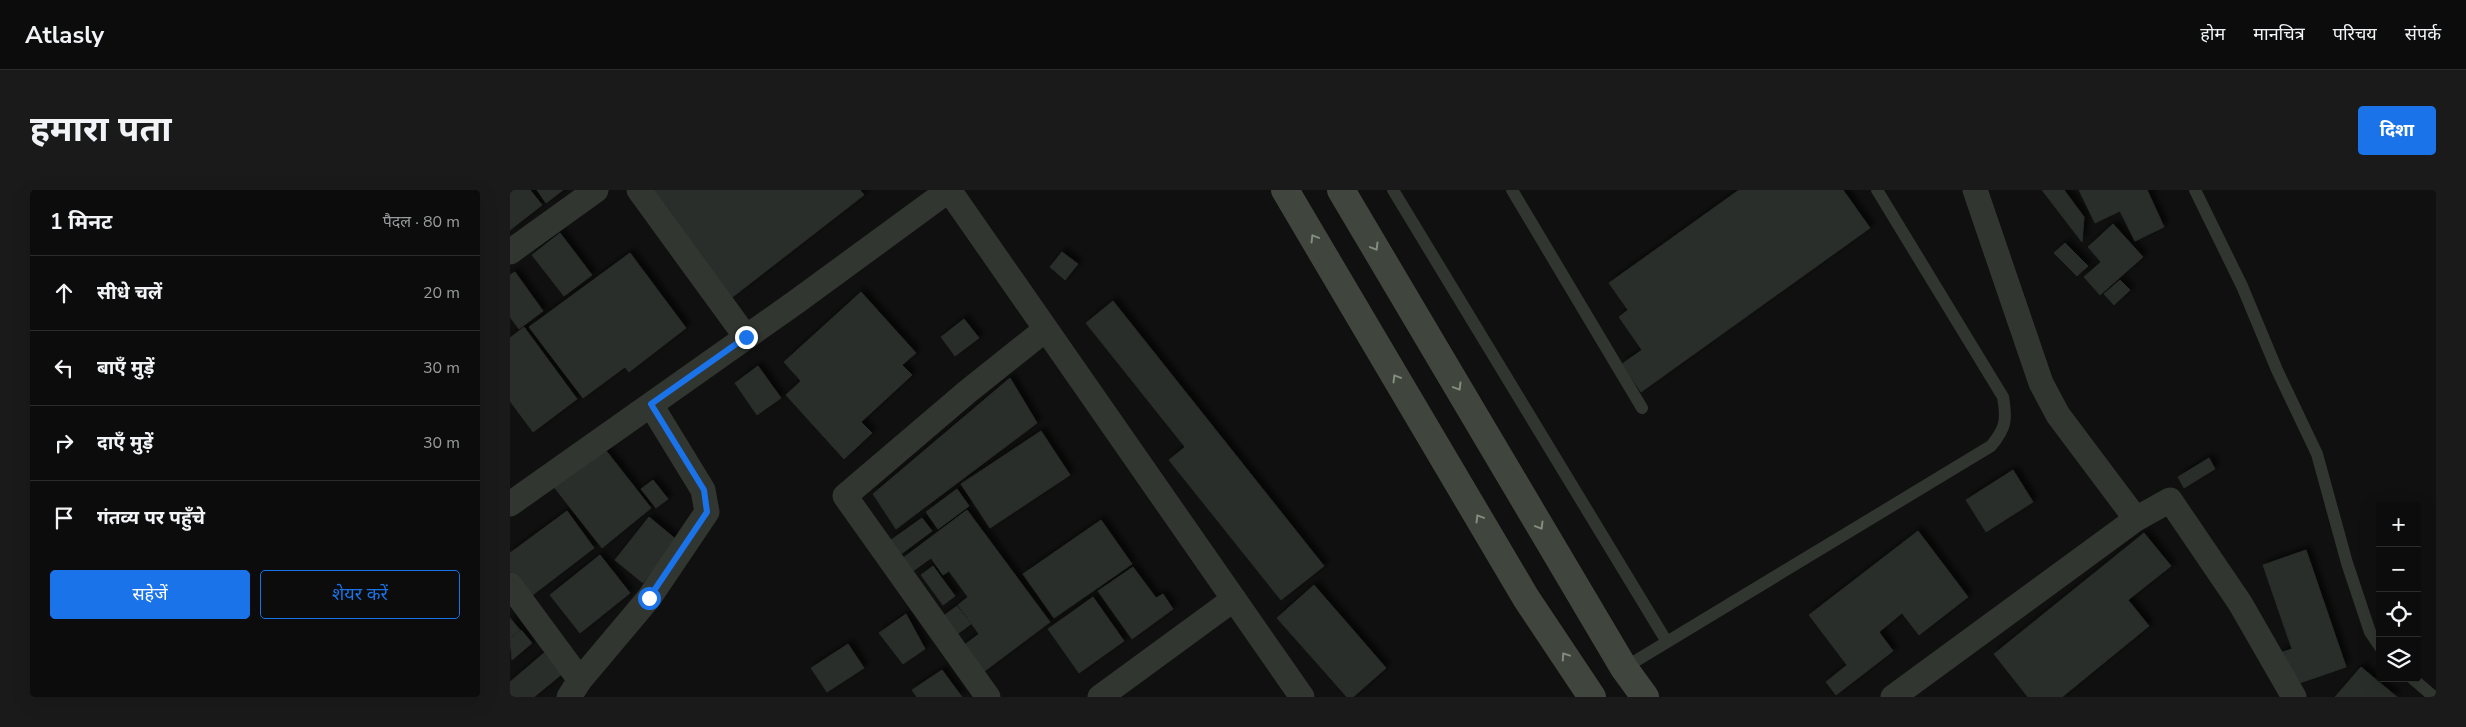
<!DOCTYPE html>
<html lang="hi">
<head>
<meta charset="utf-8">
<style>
  :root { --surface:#0b0c0b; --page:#191a19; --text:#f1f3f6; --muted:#9a9b9d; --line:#2b2c2c; --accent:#1a73e8 }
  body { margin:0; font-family:"Nunito Sans","Noto Sans Devanagari",sans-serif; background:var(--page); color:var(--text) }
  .controls { position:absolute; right:15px; bottom:15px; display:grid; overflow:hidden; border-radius:5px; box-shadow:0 5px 20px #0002 }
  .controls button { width:45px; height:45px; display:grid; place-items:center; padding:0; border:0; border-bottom:1px solid var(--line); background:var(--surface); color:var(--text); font:25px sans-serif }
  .stop { position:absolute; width:15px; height:15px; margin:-11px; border:4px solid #1a73e8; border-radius:50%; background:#fff }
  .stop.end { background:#1a73e8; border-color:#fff; box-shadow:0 1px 5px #0008 }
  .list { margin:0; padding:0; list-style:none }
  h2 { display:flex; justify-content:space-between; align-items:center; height:65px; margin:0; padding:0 20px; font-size:21px }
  h2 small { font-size:16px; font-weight:400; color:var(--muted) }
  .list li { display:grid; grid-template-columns:32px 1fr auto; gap:15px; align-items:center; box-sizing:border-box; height:75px; padding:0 20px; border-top:1px solid var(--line) }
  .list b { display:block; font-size:19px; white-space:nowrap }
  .list em { font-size:16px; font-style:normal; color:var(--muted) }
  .actions { display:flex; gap:10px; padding:15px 20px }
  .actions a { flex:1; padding:11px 0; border:1px solid var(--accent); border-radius:5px; text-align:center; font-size:18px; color:var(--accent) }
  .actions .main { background:var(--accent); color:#fff }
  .icon { flex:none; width:28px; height:28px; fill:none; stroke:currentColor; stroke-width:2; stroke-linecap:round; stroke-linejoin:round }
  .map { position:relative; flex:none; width:1926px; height:507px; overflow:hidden; border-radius:5px }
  header { display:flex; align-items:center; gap:30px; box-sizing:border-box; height:70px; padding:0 25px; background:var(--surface); border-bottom:1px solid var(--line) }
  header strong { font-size:24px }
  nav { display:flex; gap:28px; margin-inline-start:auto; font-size:18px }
  .intro { display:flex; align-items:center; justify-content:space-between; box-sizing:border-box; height:120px; padding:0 30px }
  h1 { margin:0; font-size:35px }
  .button { padding:12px 22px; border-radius:5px; background:var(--accent); color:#fff; font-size:18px; font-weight:700 }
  main { display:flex; gap:30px; padding:0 30px }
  aside { flex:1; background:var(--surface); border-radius:5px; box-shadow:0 5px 20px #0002 }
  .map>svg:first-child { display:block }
  .building { fill:#2a2e2a; stroke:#292d29; filter:url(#shadow) }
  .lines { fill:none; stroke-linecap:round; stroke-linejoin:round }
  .service { stroke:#313630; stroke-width:12 }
  .minor { stroke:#313630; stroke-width:25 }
  .secondary { stroke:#40463e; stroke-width:28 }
  .oneway { stroke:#828d7d }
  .route { stroke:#1a73e8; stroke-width:6 }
</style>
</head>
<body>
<header>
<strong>Atlasly</strong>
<nav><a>होम</a><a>मानचित्र</a><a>परिचय</a><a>संपर्क</a></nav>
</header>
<div class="intro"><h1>हमारा पता</h1><a class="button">दिशा</a></div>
<main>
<aside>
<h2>1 मिनट<small>पैदल · 80 m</small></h2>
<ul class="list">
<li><svg class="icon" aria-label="ahead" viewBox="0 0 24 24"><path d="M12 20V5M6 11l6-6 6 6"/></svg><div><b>सीधे चलें</b></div><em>20 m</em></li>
<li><svg class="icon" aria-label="left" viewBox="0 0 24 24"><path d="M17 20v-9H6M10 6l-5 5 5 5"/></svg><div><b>बाएँ मुड़ें</b></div><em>30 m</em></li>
<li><svg class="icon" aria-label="right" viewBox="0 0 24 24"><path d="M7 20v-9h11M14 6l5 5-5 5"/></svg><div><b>दाएँ मुड़ें</b></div><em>30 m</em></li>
<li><svg class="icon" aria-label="arrive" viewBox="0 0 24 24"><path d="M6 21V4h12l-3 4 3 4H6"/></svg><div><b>गंतव्य पर पहुँचे</b></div></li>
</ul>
<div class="actions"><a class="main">सहेजें</a><a>शेयर करें</a></div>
</aside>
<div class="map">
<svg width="1926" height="507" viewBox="0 0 1926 507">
  <defs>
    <filter id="shadow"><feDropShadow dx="4.5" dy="-4.5" stdDeviation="2.5" flood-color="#0009"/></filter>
  </defs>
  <rect width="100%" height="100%" fill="#0f100f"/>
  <!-- building -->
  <path class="building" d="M 0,0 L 20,0 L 32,15 L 0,40 Z
    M 27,0 L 53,0 L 36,13 Z
    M 137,0 L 350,0 L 354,5 L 220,109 Z
    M 1229,0 L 1333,0 L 1360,38 L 1131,202 L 1112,174 L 1132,160 L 1109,127 L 1118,120 L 1099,93 Z
    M 1532,0 L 1554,0 L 1574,27 L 1572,52 Z
    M 1569,0 L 1637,0 L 1654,37 L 1625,51 L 1610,21 L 1585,33 Z
    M 1603,34 L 1633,67 L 1590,105 L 1574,87 L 1591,72 L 1578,57 Z
    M 50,43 L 82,85 L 54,106 L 22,65 Z
    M 1555,53 L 1578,76 L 1567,86 L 1544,63 Z
    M 552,62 L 568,74 L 555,90 L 540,77 Z
    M 120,63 L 176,138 L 119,182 L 115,177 L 73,208 L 19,137 Z
    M 5,82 L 33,121 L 9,139 L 0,127 L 0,85 Z
    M 1610,90 L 1620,100 L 1604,115 L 1594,104 Z
    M 351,102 L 406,163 L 392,175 L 402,185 L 351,232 L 362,243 L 334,269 L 276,205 L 291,191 L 274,172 Z
    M 603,111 L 814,376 L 771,410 L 659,270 L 675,257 L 576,133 Z
    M 454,129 L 469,148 L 445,166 L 431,147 Z
    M 14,137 L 67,209 L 23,242 L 0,211 L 0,148 Z
    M 248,176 L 271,208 L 247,225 L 225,193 Z
    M 500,188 L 527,233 L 386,339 L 363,304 Z
    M 531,241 L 560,285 L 480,338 L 451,294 Z
    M 94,258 L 141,318 L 92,358 L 44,297 Z
    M 1699,268 L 1705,279 L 1674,298 L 1668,287 Z
    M 1503,280 L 1523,312 L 1476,342 L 1456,310 Z
    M 143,290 L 158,309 L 146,318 L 131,299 Z
    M 447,299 L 459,316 L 428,339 L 416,322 Z
    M 457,320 L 540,432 L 472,483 L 453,456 L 469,444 L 448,415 L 458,407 L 439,381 L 433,385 L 421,368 L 403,381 L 393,368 Z
    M 57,321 L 84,358 L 20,407 L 0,381 L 0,363 Z
    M 139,327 L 168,351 L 133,393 L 105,370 Z
    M 412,328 L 422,341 L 391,364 L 381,350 Z
    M 591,330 L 622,374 L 544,428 L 513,384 Z
    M 1408,341 L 1458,407 L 1409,445 L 1392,423 L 1369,442 L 1383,461 L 1326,505 L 1316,492 L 1337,475 L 1299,425 Z
    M 1634,343 L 1661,376 L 1618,410 L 1639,436 L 1552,507 L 1518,507 L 1484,464 Z
    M 1796,360 L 1836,477 L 1781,496 L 1770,463 L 1782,459 L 1753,375 Z
    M 90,365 L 120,403 L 70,443 L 40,405 Z
    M 423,376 L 445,406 L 433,415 L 411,385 Z
    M 623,377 L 646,408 L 653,404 L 663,419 L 622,449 L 588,401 Z
    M 804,395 L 876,478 L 843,507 L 837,507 L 767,428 Z
    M 583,407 L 614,451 L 569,483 L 538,439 Z
    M 447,416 L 461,434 L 446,445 L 432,427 Z
    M 396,424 L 415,459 L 393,474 L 369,443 Z
    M 0,428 L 10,440 L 0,448 Z
    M 11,440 L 22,453 L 2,470 L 0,449 Z
    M 338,454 L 354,478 L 317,502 L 301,478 Z
    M 34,463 L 52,484 L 24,507 L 0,507 L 0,492 Z
    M 1851,477 L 1887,507 L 1825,507 Z
    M 432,480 L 452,507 L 407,507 L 402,500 Z"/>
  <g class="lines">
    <!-- service -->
    <path class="service" d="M 883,0 L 1157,452
      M 1002,0 L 1132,218
      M 1685,0 L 1732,96 L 1767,180 L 1807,264 L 1837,373 L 1860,442 L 1870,457
      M 1114,478 L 1481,256 C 1496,238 1497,230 1493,207 L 1367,0
      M 1902,488 L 1924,507"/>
    <!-- minor -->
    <path class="minor" d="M 129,0 L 236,147
      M 439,0 L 792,507
      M 1465,0 L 1531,193 L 1548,225 L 1626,329
      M 0,62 L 86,0
      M 0,314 L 286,112 L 439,0
      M 0,395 L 70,490
      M 59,507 L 70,490 L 139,408 L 197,322 L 193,300 L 141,215
      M 478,507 L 335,306 L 457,202 L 536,139
      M 590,507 L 724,409
      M 1383,507 L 1626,329 L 1660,310 L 1730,413 L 1784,507"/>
    <!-- secondary -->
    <path class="secondary" d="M 775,0 L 1016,408 L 1082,507
      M 831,0 L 1114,478 L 1135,507"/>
  </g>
  <!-- one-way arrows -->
  <defs><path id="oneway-chevron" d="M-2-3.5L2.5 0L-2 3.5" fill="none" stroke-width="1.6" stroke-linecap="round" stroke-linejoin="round" transform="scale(1.25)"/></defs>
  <g class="oneway">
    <use href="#oneway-chevron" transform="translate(804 48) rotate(-121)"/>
    <use href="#oneway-chevron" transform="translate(865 57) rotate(59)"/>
    <use href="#oneway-chevron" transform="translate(886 188) rotate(-121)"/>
    <use href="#oneway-chevron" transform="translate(948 197) rotate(59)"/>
    <use href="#oneway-chevron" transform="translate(969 328) rotate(-121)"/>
    <use href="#oneway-chevron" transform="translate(1030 336) rotate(59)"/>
    <use href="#oneway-chevron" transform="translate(1055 466) rotate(-124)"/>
  </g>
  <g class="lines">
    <!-- route -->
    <path class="route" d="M 139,408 L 197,322 L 194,300 L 141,214 L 236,147"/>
  </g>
</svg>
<div class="controls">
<button>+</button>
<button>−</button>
<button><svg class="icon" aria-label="locate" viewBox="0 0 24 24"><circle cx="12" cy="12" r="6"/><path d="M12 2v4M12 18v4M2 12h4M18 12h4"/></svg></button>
<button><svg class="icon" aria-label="layers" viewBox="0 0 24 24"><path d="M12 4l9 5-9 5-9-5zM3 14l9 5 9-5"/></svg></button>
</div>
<div class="stop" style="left:139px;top:408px"></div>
<div class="stop end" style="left:236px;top:147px"></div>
</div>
</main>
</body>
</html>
